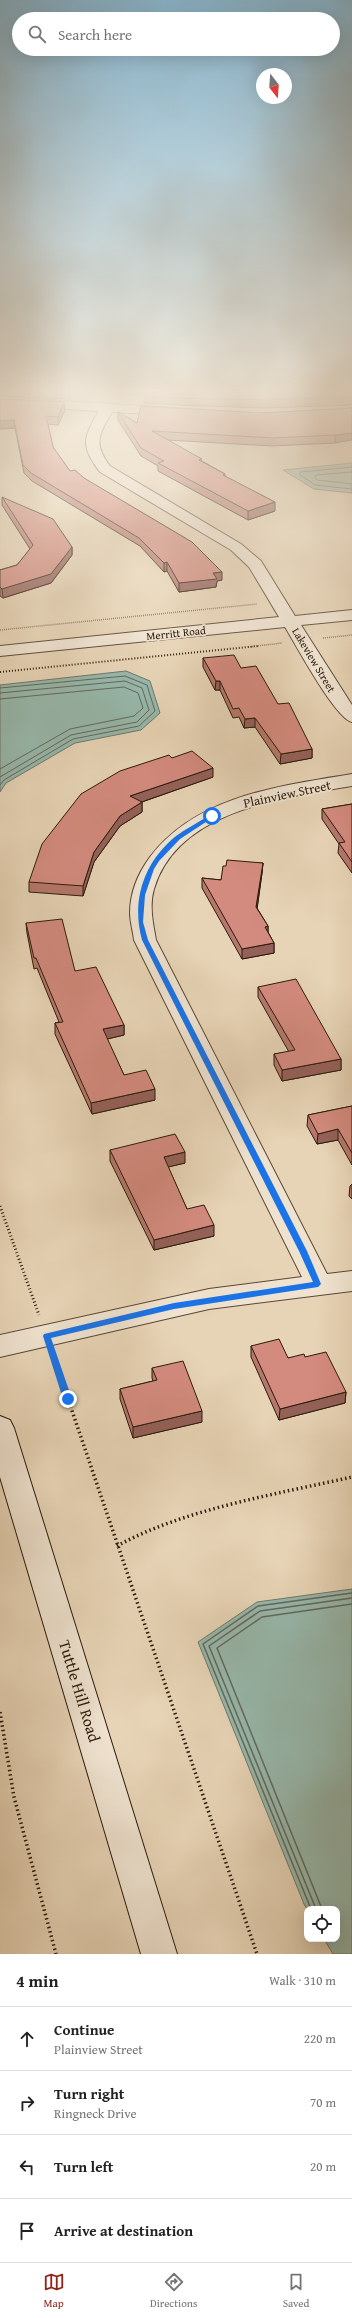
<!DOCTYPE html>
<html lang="en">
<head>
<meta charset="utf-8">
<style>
  :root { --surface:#fff; --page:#f6f6f6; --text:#202124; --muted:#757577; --line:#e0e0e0; --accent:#8f2418 }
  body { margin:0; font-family:"Gentium Book Plus",serif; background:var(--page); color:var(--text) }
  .controls { position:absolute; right:12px; bottom:12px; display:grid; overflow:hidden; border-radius:8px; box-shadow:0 4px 16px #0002 }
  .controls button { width:36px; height:36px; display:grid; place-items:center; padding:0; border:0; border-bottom:1px solid var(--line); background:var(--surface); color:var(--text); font:20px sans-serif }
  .compass { position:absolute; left:256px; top:68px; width:36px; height:36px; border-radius:50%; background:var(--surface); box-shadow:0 4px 16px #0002; rotate:163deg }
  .stop { position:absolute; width:12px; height:12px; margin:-9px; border:3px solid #1a73e8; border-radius:50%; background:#fff }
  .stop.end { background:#1a73e8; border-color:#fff; box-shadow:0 1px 4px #0008 }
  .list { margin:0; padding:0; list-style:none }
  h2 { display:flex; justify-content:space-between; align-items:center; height:52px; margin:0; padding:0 16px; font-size:17px }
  h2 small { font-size:13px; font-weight:400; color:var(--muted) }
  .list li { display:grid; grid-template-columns:26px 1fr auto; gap:12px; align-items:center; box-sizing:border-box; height:64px; padding:0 16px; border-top:1px solid var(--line) }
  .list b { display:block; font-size:15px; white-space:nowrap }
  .list p { margin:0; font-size:13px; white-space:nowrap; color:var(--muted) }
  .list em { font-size:13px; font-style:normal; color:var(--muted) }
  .icon { flex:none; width:22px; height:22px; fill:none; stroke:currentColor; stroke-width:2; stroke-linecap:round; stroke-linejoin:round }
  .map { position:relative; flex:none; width:352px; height:1954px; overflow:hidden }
  .search { position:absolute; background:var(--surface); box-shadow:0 4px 16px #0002; left:12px; right:12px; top:12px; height:44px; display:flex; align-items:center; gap:10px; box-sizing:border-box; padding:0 14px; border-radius:22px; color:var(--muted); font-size:15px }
  .sheet { height:308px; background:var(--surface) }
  nav { display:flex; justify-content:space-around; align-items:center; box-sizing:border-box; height:56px; border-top:1px solid var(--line); background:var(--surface); font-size:11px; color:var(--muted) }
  nav a { display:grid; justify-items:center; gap:2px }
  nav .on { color:var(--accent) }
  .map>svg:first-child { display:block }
  .water { fill:#97b8ac; stroke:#6c796c }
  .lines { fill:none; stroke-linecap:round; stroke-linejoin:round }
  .shore-far1 { stroke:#61695c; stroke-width:1 }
  .shore { stroke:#61695c; stroke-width:1.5 }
  .minor-casing { stroke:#5a4836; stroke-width:2 }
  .secondary-casing { stroke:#2b1a0b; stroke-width:2 }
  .path-far3 { stroke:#2b1a0b; stroke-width:1.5; stroke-dasharray:0.5 1.5; stroke-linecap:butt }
  .path-far2 { stroke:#2b1a0b; stroke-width:2; stroke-dasharray:1 2; stroke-linecap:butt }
  .path-far1 { stroke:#2b1a0b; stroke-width:3; stroke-dasharray:1 2.5; stroke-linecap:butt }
  .path { stroke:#2b1a0b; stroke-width:3.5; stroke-dasharray:1.5 3; stroke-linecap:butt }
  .minor { fill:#efe3d0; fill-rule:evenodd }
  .secondary { fill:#efe3d0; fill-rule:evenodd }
  .wall { fill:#b6786d; stroke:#2b1a0b }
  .shaded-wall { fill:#946159; stroke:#2b1a0b }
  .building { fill:#d48b7f; stroke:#2b1a0b }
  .route { fill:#1a73e8 }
  .labels { text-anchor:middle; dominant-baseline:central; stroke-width:3.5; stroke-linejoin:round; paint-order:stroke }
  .far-street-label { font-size:11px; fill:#2b1a0b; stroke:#efe3d0 }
  .street-label { font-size:13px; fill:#2b1a0b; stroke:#efe3d0 }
  .near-street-label { font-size:16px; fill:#2b1a0b; stroke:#efe3d0 }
</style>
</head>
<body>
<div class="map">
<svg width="352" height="1954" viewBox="0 0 352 1954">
  <rect width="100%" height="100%" fill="#e7d4b6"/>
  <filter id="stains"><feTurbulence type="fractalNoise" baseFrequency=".005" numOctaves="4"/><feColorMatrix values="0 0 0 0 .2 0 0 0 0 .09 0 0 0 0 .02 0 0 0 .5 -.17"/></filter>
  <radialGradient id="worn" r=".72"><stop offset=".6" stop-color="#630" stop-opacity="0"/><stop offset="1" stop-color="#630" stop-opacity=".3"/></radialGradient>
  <!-- water -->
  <path class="water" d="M 352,463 L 352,493 L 314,489 L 283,470 Z
    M 126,671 L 150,681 L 160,713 L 141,730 L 75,743 L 6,783 L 0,792 L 0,685 Z
    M 352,1589 L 352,1954 L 333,1954 L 324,1939 L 337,1939 L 337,1909 L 307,1909 L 304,1904 L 198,1642 L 257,1602 Z"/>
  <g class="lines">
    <!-- shore-far1 -->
    <path class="shore-far1" d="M 352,467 L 301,472 L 299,474 L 315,485 L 352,489
      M 352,472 L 316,475 L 315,478 L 317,480 L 352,484
      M 0,688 L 125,676 L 147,685 L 155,711 L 139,726 L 73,739 L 4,780 L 0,785
      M 0,693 L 125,681 L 142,688 L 149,710 L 137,722 L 71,735 L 0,777
      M 0,699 L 124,687 L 138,693 L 143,708 L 134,716 L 70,729 L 0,769"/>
    <!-- shore -->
    <path class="shore" d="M 311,1909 L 203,1644 L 258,1606 L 352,1593
      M 316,1909 L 209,1646 L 260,1611 L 352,1598
      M 322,1909 L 217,1648 L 262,1617 L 352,1604"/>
    <defs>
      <path id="minor" d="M 0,397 L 176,408 L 178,411 L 171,415 L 112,412 C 99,434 93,444 110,466 L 241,544 L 261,561 L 295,616 L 352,610 L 352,620 L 301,625 L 352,705 L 352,722 C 335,718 296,645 285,627 L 0,656 L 0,646 L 279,617 L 249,567 L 231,550 L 100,472 C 80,446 83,438 99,411 L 0,405 Z
        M 352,774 L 352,786 C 285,797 177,810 154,889 C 149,906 153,923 156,940 L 327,1274 L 352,1271 L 352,1291 L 209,1309 L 0,1357 L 0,1335 L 209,1289 L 302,1277 L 134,940 C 133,931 130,922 130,913 C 130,893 138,873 150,857 C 197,795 281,786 352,774 Z"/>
      <path id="secondary" d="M 0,1416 L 10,1420 L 14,1428 L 177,1954 L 141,1954 L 0,1477 Z"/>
    </defs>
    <!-- minor casing -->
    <use href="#minor" class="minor-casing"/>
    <!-- secondary casing -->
    <use href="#secondary" class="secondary-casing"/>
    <!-- path-far3 -->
    <path class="path-far3" d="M 0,630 L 257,604
      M 323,638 L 352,635
      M 248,647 L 282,643"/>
    <!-- path-far2 -->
    <path class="path-far2" d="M 0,672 L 258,646"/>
    <!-- path-far1 -->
    <path class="path-far1" d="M 0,1206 L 39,1315
      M 54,1357 L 70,1403"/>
    <!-- path -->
    <path class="path" d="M 69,1402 L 257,1954
      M 117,1546 C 184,1509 277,1494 352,1477
      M 0,1712 L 14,1797 L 56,1954"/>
    <!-- minor -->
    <use href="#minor" class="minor"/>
    <!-- secondary -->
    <use href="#secondary" class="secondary"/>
  </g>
  <!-- wall -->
  <path class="wall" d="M 0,391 L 73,391 L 70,399 L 0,396 Z
    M 85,391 L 352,391 L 352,405 L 264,408 L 176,405 L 144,403 L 144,395 Z
    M 0,399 L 64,402 L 65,410 L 58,425 L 48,424 L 53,447 L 70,471 L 84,478 L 222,580 L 217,581 L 216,587 L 179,592 L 167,571 L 164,572 L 140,546 L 32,481 L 24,473 L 15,428 L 0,429 Z
    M 352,408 L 335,443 L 272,446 L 167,440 L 202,461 L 225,474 L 225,476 L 275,511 L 248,520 L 158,471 L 158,466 L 141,456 L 118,420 L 118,412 L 137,423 L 264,413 Z
    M 2,497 L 72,547 L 72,555 L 51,583 L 3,598 L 0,596 L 0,570 L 17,565 L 30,549 L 2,505 Z
    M 203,658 L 241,668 L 278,704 L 312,749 L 312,758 L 280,764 L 255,727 L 244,728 L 239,717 L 233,718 L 220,690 L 215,690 L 203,667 Z
    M 172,758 L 213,777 L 142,802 L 142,812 L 120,826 L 94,862 L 83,896 L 29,892 L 29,882 Z
    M 352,804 L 352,873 L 338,853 L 339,844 L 322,819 L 322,809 Z
    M 263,863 L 262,873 L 257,908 L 268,926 L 268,932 L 274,943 L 274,953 L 242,959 L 202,888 L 202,878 L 221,880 L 226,866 Z
    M 26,923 L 75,971 L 124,1025 L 124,1035 L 107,1039 L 124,1075 L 155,1100 L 92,1114 L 55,1034 L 55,1023 L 59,1022 L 37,968 L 34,969 L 27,933 Z
    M 258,987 L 341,1059 L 341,1070 L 282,1081 L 274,1065 L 274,1054 L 289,1052 L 258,997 Z
    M 352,1106 L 352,1165 L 338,1140 L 317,1144 L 307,1126 L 308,1115 Z
    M 110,1150 L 185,1163 L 168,1167 L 187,1209 L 214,1236 L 154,1250 L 110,1161 Z
    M 352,1184 L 352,1199 L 349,1196 L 350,1186 Z
    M 251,1346 L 288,1358 L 305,1357 L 346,1392 L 345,1403 L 279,1420 L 251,1357 Z
    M 152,1368 L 202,1422 L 133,1438 L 120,1399 L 120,1389 L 153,1381 L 152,1378 Z"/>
  <!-- shaded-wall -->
  <path class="shaded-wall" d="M 69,391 L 73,391 L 70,399 Z
    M 64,402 L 65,410 L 58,425 L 58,417 Z
    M 14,420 L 15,428 L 0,429 L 0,421 Z
    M 352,433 L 352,440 L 335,443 L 335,435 Z
    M 275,502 L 275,511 L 248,520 L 248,511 Z
    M 72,547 L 72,555 L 51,583 L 3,598 L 2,589 Z
    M 167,562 L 167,571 L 164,572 L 164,563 Z
    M 222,572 L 222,580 L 217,581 L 216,587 L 179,592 L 179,583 L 213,573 Z
    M 216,681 L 220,681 L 220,690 L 215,690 Z
    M 255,718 L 255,727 L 244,728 L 245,719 Z
    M 312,749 L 312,758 L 280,764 L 281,754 Z
    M 213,768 L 213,777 L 130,806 L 130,796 Z
    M 142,802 L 142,812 L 120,826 L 94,862 L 83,896 L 83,886 L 94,852 L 120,816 Z
    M 263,863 L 262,873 L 256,917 L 256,907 Z
    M 268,926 L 268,936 L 265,927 Z
    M 274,943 L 274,953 L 242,959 L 242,949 Z
    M 124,1025 L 124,1035 L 103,1040 L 103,1029 Z
    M 341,1059 L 341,1070 L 282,1081 L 282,1070 Z
    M 155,1089 L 155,1100 L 92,1114 L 91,1103 Z
    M 338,1129 L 338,1140 L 317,1144 L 318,1134 Z
    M 185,1152 L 185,1163 L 164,1168 L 164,1157 Z
    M 214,1225 L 214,1236 L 154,1250 L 154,1240 Z
    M 346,1392 L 345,1403 L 279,1420 L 280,1409 Z
    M 202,1411 L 202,1422 L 133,1438 L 133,1427 Z"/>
  <!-- building -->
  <path class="building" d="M 145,391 L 352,391 L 352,397 L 264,400 L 176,398 L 144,396 Z
    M 0,399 L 64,402 L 58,417 L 46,416 L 53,447 L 70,471 L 75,470 L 84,478 L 192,542 L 222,572 L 213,573 L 217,579 L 179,583 L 167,562 L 164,563 L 139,538 L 31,473 L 23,465 L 14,420 L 0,421 Z
    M 141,406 L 264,413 L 352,408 L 352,433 L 335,435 L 273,438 L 152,431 L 202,459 L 199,460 L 225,474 L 223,475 L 275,502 L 248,511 L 158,463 L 164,461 L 141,448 L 118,412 L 137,423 Z
    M 2,497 L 53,519 L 72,547 L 51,574 L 2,589 L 0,587 L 0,570 L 17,565 L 33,545 Z
    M 234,655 L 241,668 L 256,666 L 278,704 L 289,703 L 312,749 L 281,754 L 255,718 L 245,719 L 239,708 L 233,709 L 220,681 L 216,681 L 203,658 Z
    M 192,751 L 213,768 L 130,796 L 142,802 L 120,816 L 94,852 L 83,886 L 29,882 L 42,844 L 81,794 L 120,771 L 169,755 L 172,758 Z
    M 352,804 L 352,862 L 339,843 L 345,842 L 322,809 Z
    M 227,860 L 263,863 L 256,907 L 268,926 L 265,927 L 274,943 L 242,949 L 202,878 L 221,880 L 223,866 L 226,866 Z
    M 62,919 L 75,971 L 96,967 L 124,1025 L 103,1029 L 124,1075 L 146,1070 L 155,1089 L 91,1103 L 55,1023 L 63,1022 L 36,958 L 34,958 L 26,923 Z
    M 296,979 L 341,1059 L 282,1070 L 274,1054 L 295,1050 L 258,987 Z
    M 352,1106 L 352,1153 L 338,1129 L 318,1134 L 308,1115 Z
    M 175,1134 L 185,1152 L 164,1157 L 187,1209 L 204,1205 L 214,1225 L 154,1240 L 110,1150 Z
    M 279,1339 L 288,1358 L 304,1354 L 305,1357 L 326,1352 L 346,1392 L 280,1409 L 251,1346 Z
    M 183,1361 L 202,1411 L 133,1427 L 120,1389 L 157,1380 L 152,1368 Z"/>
  <!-- sky -->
  <linearGradient id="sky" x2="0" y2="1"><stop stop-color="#87b6d0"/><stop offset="0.59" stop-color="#f4ecde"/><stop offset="1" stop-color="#f4ecde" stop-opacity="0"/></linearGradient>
  <rect width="352" height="664" fill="url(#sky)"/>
  <!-- route -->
  <path class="route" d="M 210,815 L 215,816 L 180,839 L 159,861 L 154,869 L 145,895 L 143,922 L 148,940 L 307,1251 L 321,1284 L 318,1287 L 174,1309 L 51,1338 L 72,1399 L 68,1402 L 63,1399 L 43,1336 L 44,1334 L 174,1303 L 313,1282 L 299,1251 L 142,940 C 131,900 144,862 176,836 C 187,828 199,822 210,815 Z"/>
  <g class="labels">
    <!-- far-street labels -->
    <g class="far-street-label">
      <text transform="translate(176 633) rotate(-6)">Merritt Road</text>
      <text transform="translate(314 660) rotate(59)">Lakeview Street</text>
    </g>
    <!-- street labels -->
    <g class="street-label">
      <text transform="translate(287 794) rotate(-12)">Plainview Street</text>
    </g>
    <!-- near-street labels -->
    <g class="near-street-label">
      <text transform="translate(80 1691) rotate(73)">Tuttle Hill Road</text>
    </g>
  </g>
  <rect width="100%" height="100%" filter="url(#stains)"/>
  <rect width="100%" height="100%" fill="url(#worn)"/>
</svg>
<div class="controls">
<button><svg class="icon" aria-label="locate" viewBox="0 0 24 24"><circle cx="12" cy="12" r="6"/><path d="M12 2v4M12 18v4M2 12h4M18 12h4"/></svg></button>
</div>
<svg class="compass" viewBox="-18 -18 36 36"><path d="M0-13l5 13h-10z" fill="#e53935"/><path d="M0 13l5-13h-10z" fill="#757577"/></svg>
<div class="stop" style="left:212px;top:816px"></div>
<div class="stop end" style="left:68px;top:1399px"></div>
<div class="search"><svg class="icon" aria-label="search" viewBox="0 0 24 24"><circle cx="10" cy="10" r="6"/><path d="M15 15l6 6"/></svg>Search here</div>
</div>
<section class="sheet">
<h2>4 min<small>Walk · 310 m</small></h2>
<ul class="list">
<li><svg class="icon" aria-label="ahead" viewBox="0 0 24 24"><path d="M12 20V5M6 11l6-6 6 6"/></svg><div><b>Continue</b><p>Plainview Street</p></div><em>220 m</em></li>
<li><svg class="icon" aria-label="right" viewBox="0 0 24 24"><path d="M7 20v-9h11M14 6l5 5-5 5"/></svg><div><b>Turn right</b><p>Ringneck Drive</p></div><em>70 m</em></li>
<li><svg class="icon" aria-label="left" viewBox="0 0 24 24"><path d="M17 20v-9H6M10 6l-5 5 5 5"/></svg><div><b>Turn left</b></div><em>20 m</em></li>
<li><svg class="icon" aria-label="arrive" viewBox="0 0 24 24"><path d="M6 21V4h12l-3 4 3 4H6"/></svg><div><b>Arrive at destination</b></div></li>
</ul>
</section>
<nav>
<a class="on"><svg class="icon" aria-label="map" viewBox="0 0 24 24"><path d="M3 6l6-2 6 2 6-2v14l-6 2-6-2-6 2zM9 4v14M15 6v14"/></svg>Map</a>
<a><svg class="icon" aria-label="directions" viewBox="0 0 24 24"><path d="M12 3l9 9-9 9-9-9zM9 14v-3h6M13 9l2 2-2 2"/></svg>Directions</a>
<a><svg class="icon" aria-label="saved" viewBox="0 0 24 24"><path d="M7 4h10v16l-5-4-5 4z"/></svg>Saved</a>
</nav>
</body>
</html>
